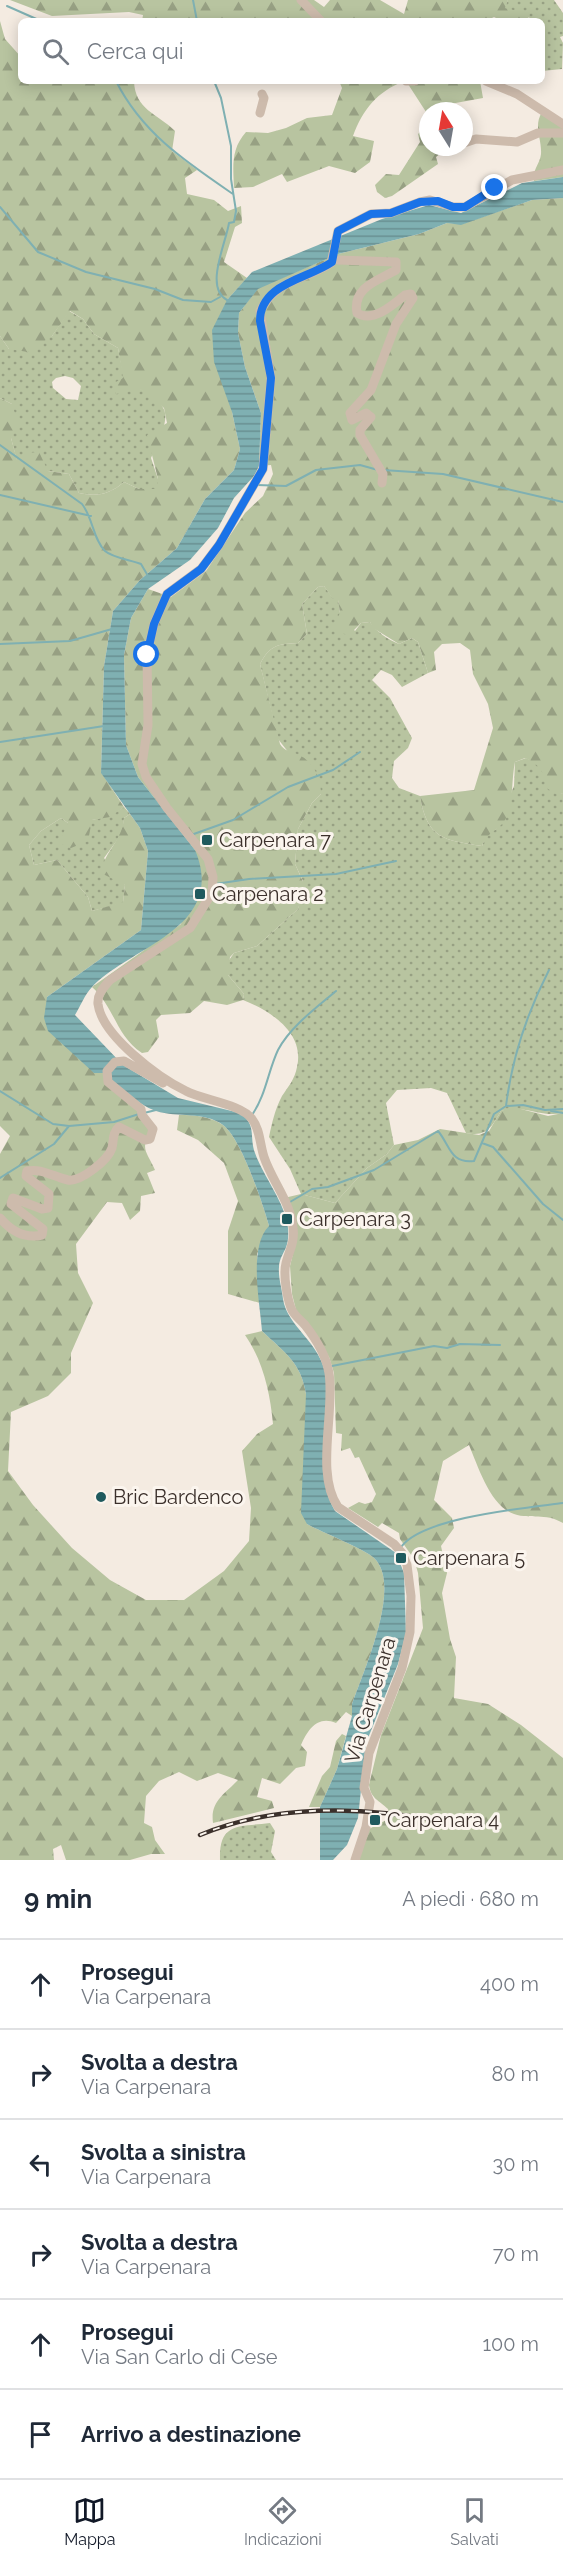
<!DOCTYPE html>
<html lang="it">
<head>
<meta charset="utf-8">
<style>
  :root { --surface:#fff; --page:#f6f6f7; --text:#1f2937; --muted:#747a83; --line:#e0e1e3; --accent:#111827 }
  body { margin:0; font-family:Raleway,sans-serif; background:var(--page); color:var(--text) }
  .compass { position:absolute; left:419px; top:102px; width:54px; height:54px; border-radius:50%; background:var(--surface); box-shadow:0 3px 15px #0003; rotate:349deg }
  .stop { position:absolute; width:18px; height:18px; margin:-14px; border:4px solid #1a73e8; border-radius:50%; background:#fff }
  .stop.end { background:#1a73e8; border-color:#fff; box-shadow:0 2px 6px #0008 }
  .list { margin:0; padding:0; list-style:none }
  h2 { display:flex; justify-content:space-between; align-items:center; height:78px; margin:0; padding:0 24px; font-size:26px }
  h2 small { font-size:20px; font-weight:400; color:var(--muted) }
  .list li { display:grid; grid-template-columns:39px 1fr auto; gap:18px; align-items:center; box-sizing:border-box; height:90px; padding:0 24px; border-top:2px solid var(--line) }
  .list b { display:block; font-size:22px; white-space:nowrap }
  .list p { margin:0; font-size:20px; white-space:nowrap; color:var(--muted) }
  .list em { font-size:20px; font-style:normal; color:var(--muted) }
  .icon { flex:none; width:33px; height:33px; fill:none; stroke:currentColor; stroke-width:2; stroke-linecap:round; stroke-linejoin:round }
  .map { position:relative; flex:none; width:563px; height:1860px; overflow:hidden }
  .search { position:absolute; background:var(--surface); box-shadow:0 3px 15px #0003; left:18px; right:18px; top:18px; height:66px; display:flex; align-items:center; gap:15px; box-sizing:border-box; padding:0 21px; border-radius:9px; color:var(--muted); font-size:22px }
  .sheet { height:618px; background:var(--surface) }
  nav { display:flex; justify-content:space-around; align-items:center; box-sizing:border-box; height:84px; border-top:2px solid var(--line); background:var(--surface); font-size:16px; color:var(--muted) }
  nav a { display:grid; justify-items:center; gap:3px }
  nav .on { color:var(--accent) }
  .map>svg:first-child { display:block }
  .grass { fill:url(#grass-dots); fill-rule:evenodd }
  .forest { fill:url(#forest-firs) }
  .water { fill:url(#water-rules) }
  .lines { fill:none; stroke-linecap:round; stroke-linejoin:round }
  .stream { stroke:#7fb0b2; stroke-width:2 }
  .minor { stroke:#cdbbac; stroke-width:9 }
  .rail-casing { stroke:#3b302b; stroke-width:4.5 }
  .rail { stroke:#fbf5ee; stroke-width:2; stroke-dasharray:7; stroke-linecap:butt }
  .route { stroke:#1a73e8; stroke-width:8 }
  .poi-dot { fill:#1f5a5e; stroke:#fbf5ee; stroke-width:2 }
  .labels { text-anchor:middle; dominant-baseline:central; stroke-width:6; stroke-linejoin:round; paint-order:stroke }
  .poi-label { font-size:20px; fill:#3b302b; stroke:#fbf5ee; text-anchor:start }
  .street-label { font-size:20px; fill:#3b302b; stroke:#fbf5ee }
</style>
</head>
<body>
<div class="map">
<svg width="563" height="1860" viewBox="0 0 563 1860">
  <defs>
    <pattern id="grass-dots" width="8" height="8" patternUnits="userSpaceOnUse" patternTransform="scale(1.5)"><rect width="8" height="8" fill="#b8c4a0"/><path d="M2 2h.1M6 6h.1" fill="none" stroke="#97a083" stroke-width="1.8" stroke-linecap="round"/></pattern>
    <pattern id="forest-firs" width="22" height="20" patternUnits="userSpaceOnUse" patternTransform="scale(1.5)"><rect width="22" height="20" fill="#b8c4a0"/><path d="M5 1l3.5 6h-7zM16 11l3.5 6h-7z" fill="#97a083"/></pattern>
    <pattern id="water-rules" width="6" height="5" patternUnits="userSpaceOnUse" patternTransform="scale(1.5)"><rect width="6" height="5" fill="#7fb0b2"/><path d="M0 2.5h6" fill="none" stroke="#699091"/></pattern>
  </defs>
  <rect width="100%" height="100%" fill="#f4ebe1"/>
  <!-- grass -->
  <path class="grass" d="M 508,0 L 554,0 L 563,13 L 563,36 L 560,37 L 563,43 L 562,69 L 542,71 L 542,21 L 530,21 L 530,18 L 504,8 Z
    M 69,311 L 83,319 L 94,334 L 118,348 L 124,378 C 171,410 175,404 151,458 L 158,479 L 158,489 L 139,489 L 124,482 C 110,494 98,497 79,493 L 69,474 L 48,471 L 17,461 L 11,438 L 12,404 L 0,398 L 0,336 L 9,349 L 52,336 ZM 65,376 L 73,378 L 81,386 L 78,400 L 66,399 L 53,388 L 52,382 L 56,378 Z
    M 324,586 L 332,597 L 338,599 L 340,613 L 355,631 L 361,623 L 370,622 C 375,631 389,640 399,644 L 412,638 L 418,642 L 428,673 L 402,687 L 392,675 L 381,670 L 372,680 L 390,698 L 412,738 L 408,748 L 394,761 L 392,778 L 399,788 L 420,796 C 427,839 444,840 482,846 L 486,835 L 496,829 L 514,786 L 515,762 L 526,758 L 537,763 L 558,794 L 563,793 L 563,1113 C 541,1118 523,1104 501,1111 C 491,1128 487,1137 466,1133 L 447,1093 L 431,1088 L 397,1090 L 386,1103 L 394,1145 L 387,1154 L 367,1168 L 335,1203 L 301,1194 L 290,1169 L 269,1137 C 272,1123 275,1109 282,1096 C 288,1087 295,1079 297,1067 C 305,1033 271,1011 243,1000 L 244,994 L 228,975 L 227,963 L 234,953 L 257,946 L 298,909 L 303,881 L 295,864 L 298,829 L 312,803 L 321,794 L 278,739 L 260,664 C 270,645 278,644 298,643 L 307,634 L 302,604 L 318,587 Z
    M 124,807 L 130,814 L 124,818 L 123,832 L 104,858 L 125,885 L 123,903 L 92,911 L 88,897 L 57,860 L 34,865 L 29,845 L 41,831 L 61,818 L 68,823 C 90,821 106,819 124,807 Z
    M 270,1823 L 275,1831 L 271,1852 L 276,1860 L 220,1860 C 219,1822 238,1827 270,1823 Z"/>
  <!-- forest -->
  <path class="forest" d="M 10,0 L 314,0 L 324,7 L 330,0 L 380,0 L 404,14 L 408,0 L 508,0 L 505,8 L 522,12 L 530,19 L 530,21 L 502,21 L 494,17 L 486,21 L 142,21 L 143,15 L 129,12 L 52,16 Z
    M 0,21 L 5,39 L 21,57 L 21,81 L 134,81 C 135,110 157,113 175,131 L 172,151 L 197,170 L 185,178 L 187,194 L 214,200 L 228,211 L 241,206 L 242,223 L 235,227 L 224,262 L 247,278 L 227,300 L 232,412 L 240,449 L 234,470 L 205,499 L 177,548 L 140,580 L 113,611 L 104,666 L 101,772 L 124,807 L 110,817 L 92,820 L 88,841 L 71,848 L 59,843 L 68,823 L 61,818 L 41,831 L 29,845 L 34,865 L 57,860 L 88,897 L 92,911 L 123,902 L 125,885 L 101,873 C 105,849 122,842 124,818 L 130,814 L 140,828 L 148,851 L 141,930 L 47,997 L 104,1073 L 153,1129 C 139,1149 146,1150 155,1170 L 147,1173 L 155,1193 L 141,1196 L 140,1211 L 130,1220 L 122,1203 L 107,1202 L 76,1244 L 78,1273 L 93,1303 L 71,1353 L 71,1373 L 48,1396 L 11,1412 L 8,1471 L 33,1505 L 72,1548 L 110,1580 L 146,1600 L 184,1600 L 224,1571 L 249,1541 L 251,1508 L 242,1451 L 257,1434 L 273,1424 C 270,1392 263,1361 245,1335 L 262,1331 C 284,1352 301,1362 306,1394 L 307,1524 C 323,1533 363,1548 374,1558 C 403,1585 363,1672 352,1704 L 352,1716 L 346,1712 L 336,1723 C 318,1715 308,1729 301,1745 L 307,1752 L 305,1766 L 296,1768 L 280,1784 L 262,1778 L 257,1797 L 272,1801 L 274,1808 L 213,1823 C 210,1801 225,1794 238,1780 L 218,1773 L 197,1781 L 179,1772 L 159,1781 L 146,1796 L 144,1823 L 152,1827 L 155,1840 L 165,1854 L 151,1854 L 130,1860 L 66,1860 L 61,1845 L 53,1849 L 54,1860 L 0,1860 L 0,1154 L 10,1136 L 0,1126 L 0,398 L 12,404 L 18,423 L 11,438 L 17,460 L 26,453 L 39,452 L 48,471 L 69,474 L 79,493 C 98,497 110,494 124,482 L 139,489 L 158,489 L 158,479 L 147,435 L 167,423 L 164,408 L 140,389 L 116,394 L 114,383 L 123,378 L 118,348 L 94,334 L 83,319 L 70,311 L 52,336 L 28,352 L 9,349 L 0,336 Z
    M 339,81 L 404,81 C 377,92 363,109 353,136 L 374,141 L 370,162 L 355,173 L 329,166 L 287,182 L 282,174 L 253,187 L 234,188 C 233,165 231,149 246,132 L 268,133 L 286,128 L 307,118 L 332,115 L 342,88 Z
    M 406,81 L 480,81 L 483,98 L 450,104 L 443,109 L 446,111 L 428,111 L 428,115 Z
    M 542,112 L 563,124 L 563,177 L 534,181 C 532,170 540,164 541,154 C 542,138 533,127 542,112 Z
    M 428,124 L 428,147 L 448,147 L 436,157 L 438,164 L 392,196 L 385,198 L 377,192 L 375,185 L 386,174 L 399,175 L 420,142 L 418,134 Z
    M 563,198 L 563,793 L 558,795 L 548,789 C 545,774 540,764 525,758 L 515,762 C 511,781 514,800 506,818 C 500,831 488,830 482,846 C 444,840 427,839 420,796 L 474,790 L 493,728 L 488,704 L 473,674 L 470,650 L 460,643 L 442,644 L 434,652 L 436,670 L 428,673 L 418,642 L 412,638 L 399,644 L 373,628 L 370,622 L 361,623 L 348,636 L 336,629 L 334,624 L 340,613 L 338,600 L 332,598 L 324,586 L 318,587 L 302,604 L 307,634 L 298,643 C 278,644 270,645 260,664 L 280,744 C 284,751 290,751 297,754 C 313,761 321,777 321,794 L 312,803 L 298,829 L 295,864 L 305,886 L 298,909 L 257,946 L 234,953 L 230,957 L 228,975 L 244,994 L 243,1000 L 227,1005 L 204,1001 L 190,1013 L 161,1015 L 156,1020 L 159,1037 L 148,1052 L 142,1053 C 116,1036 115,1008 92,987 L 181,924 L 195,850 L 138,777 L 126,745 L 124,655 L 131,618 L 148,589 L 171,597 L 206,571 L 245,513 L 263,496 L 273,474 L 271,465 L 259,466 L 261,413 L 245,367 L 238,333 L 239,313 L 258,288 L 338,254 L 419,234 L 447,223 L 462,224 L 532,200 Z
    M 513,1107 L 548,1116 L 563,1113 L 563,1523 C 544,1512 532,1520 514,1514 C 490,1506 478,1466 469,1445 L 443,1461 L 434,1500 L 452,1518 L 454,1528 L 441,1546 L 447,1573 L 442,1593 L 450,1639 L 456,1657 L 454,1698 L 488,1704 L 521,1725 L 563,1758 L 563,1860 L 359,1860 L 369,1829 L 390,1818 L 388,1809 C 379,1800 371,1799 369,1785 L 381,1735 L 423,1628 L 418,1573 L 414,1559 L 400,1539 L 399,1533 L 382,1523 L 378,1527 L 348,1508 L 359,1502 L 365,1504 L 372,1502 L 376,1494 L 359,1457 L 355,1458 L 350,1448 L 341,1451 L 342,1434 L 336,1433 L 334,1373 L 329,1357 L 296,1310 L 292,1294 L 290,1266 L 297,1237 L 284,1198 L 301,1194 L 335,1203 L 367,1168 L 387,1154 L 394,1145 L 418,1140 L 440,1129 L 479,1135 L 489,1131 L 501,1111 Z
    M 179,1115 C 194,1115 210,1116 223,1125 C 241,1138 263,1204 269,1226 L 257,1254 L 260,1303 L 228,1294 L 228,1231 L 238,1201 L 224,1163 L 198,1140 L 177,1130 Z
    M 342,1734 L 346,1736 L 337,1769 L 320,1807 L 309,1807 L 322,1776 L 330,1767 L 336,1741 Z"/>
  <!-- water -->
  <path class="water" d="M 563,177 L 563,198 L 532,200 L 461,225 L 447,223 L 419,234 L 338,254 L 258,289 L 239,313 L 238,333 L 245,367 L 261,413 L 259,466 L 254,476 L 234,498 L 218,528 L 190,560 L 148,589 L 131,618 L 124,655 L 126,745 L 138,777 L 195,850 C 228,928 131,946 92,987 C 85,994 80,1007 75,1015 L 123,1065 L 178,1098 L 240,1113 C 257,1125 249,1136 255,1153 C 264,1178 285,1202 288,1228 C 290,1251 280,1252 279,1267 C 278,1277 282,1289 283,1299 C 287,1327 321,1342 326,1377 C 332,1422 311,1469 335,1511 L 396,1553 L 404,1573 L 406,1633 L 398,1664 L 366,1743 L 358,1818 L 347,1845 L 333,1860 L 320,1860 L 320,1807 L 337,1769 L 352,1716 L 352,1704 C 363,1672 403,1585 374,1558 C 363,1548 323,1533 307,1524 L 301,1513 L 306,1394 C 301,1362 284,1352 262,1331 C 260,1303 248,1247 269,1226 C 263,1204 241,1138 223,1125 C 204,1111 178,1118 156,1111 C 136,1104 120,1087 104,1073 L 94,1073 L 48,1031 L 44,1018 L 47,997 L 141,930 L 148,851 L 140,828 L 101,773 L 104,666 L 113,611 L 140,580 L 177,548 L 205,499 L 234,470 L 240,449 L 232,412 L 214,362 L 212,330 L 227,300 L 252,272 L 382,219 L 429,205 L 461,213 L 522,183 Z"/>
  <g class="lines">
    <!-- stream -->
    <path class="stream" d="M 193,0 L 197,21
      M 7,6 L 41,21
      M 116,81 C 142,133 186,162 233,194
      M 214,81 L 221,98 L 231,146 L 231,179 L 236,211 L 234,222 L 229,223 C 226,243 204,288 227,300
      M 0,207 L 38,252 L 86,272 L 155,289 L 183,300 L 211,302 L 220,297
      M 0,445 L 82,504 C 93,518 93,539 105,551 C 113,558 131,560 141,564 L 148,576
      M 383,470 L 443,474 L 563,502
      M 257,485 L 286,486 L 316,470 L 360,465 L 378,470
      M 0,495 L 91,516
      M 0,644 L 70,641 L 112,629
      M 0,742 L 104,726
      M 191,835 L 233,820 L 288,787 L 333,770 L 360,752
      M 215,884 L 249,879 L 336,874 L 396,861
      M 0,1091 L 53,1124 L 69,1126 L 114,1122 L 139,1114
      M 506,1106 C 512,1057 527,1013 549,970
      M 551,1111 L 563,1113
      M 144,1113 L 156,1110
      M 252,1115 C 266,1095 268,1071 278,1050 C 290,1027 316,1008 336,991
      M 482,1143 L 493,1147 L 543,1204 L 563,1220
      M 0,1178 L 54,1144 L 69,1126
      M 290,1202 L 312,1189 L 328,1187 L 374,1170 L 438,1131 C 450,1145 450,1164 474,1161 L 494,1114 L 506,1106 L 523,1105 L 545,1110 L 563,1109
      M 332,1366 L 434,1346 L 447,1348 L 460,1344 L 500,1345
      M 401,1547 C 423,1517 526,1508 563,1503"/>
    <!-- minor -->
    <path class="minor" d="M 301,0 L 321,21
      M 406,81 L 415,81
      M 486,81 L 517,94 L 563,124
      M 260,113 L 264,98 L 262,94
      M 464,143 L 476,139 L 517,142 L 538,133 L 563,133
      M 338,260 L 396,262 L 396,270 C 379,280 352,287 357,313 C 373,323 393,305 405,295 L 411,294 L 413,298 L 396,324 L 371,390 L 350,413 L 352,420 L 366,413 L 371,417 L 360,430 L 360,435 L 383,474 L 382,483
      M 0,1218 C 11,1231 25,1239 42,1235 L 43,1229 L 11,1204 L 13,1198 L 42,1209 L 48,1208 L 49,1194 L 26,1176 L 27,1171 C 42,1168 54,1177 68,1180 C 81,1182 108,1160 112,1148 C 114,1140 112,1133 119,1127 L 145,1140 L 150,1139 L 153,1129 L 142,1115 L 141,1109 L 108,1082 L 107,1071 L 115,1062 L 124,1061 L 163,1083
      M 355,1860 L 366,1827 L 370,1802 L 364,1788 L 369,1753 L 402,1668 L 410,1632 L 411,1596 L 407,1565 L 402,1553 L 394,1544 L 338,1507 C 315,1474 335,1413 329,1373 C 326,1355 316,1339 305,1325 C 300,1319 294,1316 291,1308 C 287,1297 283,1275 286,1263 C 289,1251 295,1242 293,1228 C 291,1203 272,1181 264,1157 C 260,1145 260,1129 252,1119 C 241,1104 203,1100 186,1091 C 159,1078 102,1036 98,1004 C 97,994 104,987 110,980 L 190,928 L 212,893 L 213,877 L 208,859 L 167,808 L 146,777 L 142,764 L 148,725 L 147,655 L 154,624 L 167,594 L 201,569 L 219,545 L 263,469 L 271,378 L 260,311 C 278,278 304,281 331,263 L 338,231 L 371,214 L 391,213 L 420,202 L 430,200 L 453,207 L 465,207 L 512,180 L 563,170"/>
    <defs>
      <path id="rail" d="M 200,1835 C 274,1804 362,1806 440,1821"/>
    </defs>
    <!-- rail casing -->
    <use href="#rail" class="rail-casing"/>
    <!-- rail -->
    <use href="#rail" class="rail"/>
  </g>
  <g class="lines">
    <!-- route -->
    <path class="route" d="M 147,655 L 154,624 L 167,594 L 201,569 L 219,545 L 263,469 L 271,378 L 260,321 C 260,283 308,279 332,262 L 338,231 L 371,214 L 391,213 L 420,202 L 438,201 L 453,207 L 465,207 L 495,188"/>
  </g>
  <!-- markers -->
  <g class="poi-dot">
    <rect x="201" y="834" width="12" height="12" rx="3"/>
    <rect x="194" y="888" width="12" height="12" rx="3"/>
    <rect x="281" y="1213" width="12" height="12" rx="3"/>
    <circle cx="101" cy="1497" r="6"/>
    <rect x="395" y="1552" width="12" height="12" rx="3"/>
    <rect x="369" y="1814" width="12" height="12" rx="3"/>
  </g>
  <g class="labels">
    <!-- poi labels -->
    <g class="poi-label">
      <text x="219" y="840">Carpenara 7</text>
      <text x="212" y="894">Carpenara 2</text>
      <text x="299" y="1219">Carpenara 3</text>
      <text x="113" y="1497">Bric Bardenco</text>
      <text x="413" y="1558">Carpenara 5</text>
      <text x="387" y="1820">Carpenara 4</text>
    </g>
    <!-- street labels -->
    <g class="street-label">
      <text transform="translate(370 1700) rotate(-73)">Via Carpenara</text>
    </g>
  </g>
</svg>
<svg class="compass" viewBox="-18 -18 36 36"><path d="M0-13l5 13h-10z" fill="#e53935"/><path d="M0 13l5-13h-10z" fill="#747a83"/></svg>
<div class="stop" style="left:147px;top:655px"></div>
<div class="stop end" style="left:495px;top:188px"></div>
<div class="search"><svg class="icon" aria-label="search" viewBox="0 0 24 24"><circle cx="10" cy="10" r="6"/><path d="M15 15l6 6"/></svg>Cerca qui</div>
</div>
<section class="sheet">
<h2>9 min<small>A piedi · 680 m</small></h2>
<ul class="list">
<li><svg class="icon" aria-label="ahead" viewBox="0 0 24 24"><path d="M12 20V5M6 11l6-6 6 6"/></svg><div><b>Prosegui</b><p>Via Carpenara</p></div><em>400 m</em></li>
<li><svg class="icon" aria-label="right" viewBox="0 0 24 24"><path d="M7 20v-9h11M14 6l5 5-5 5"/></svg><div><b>Svolta a destra</b><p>Via Carpenara</p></div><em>80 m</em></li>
<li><svg class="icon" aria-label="left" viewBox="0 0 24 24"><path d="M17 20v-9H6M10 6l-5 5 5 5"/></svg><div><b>Svolta a sinistra</b><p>Via Carpenara</p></div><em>30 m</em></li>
<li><svg class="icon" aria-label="right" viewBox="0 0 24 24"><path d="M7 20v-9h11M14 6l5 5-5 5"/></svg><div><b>Svolta a destra</b><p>Via Carpenara</p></div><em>70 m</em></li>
<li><svg class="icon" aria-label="ahead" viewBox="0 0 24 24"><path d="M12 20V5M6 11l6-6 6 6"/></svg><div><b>Prosegui</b><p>Via San Carlo di Cese</p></div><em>100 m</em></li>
<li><svg class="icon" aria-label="arrive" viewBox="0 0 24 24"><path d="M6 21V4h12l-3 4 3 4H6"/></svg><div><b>Arrivo a destinazione</b></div></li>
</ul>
</section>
<nav>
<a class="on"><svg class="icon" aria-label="map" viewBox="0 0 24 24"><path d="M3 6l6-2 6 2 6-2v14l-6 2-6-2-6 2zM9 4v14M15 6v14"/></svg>Mappa</a>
<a><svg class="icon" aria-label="directions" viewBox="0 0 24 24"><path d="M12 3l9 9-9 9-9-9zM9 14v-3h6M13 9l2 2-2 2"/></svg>Indicazioni</a>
<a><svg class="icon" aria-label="saved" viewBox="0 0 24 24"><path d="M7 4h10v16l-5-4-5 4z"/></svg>Salvati</a>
</nav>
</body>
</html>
